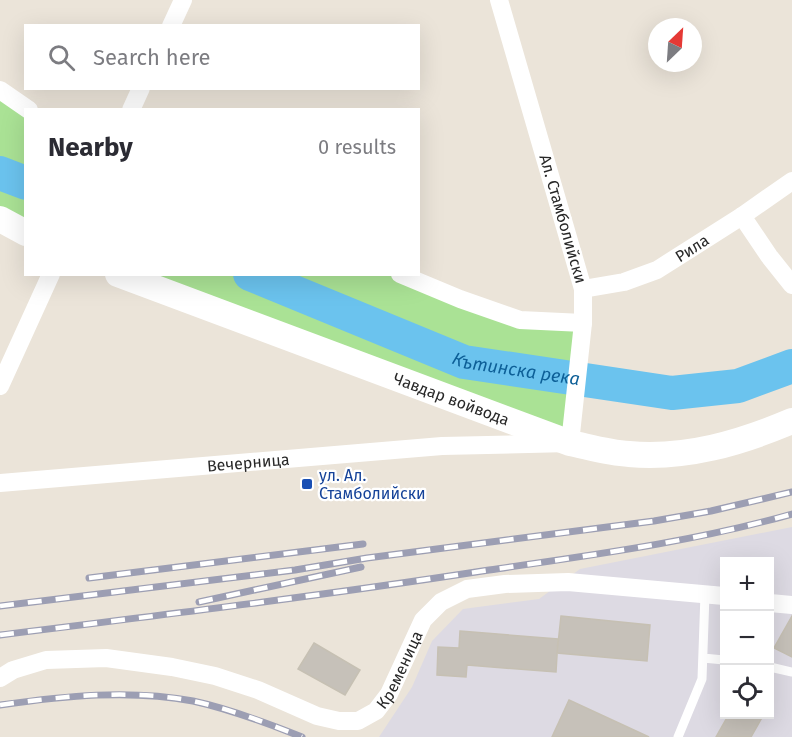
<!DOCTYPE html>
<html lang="en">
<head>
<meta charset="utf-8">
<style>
  :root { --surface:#fff; --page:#f7f7f7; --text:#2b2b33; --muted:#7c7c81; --line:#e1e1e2 }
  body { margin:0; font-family:"Fira Sans",sans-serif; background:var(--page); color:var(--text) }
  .controls { position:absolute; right:18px; bottom:18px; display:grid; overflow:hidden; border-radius:0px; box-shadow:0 6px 24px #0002 }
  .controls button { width:54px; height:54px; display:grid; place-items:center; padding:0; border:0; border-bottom:2px solid var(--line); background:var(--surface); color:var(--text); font:30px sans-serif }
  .compass { position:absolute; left:648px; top:18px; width:54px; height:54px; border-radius:50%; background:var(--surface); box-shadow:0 6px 24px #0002; rotate:25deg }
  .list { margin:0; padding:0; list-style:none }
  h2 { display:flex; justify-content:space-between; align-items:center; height:78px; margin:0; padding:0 24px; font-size:26px }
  h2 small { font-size:20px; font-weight:400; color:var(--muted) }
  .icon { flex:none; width:33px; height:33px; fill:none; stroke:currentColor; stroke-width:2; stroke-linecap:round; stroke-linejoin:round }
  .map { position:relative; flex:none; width:792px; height:737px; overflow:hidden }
  .search { position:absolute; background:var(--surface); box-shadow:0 6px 24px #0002; left:24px; top:24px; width:396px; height:66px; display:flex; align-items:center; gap:15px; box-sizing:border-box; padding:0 21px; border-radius:0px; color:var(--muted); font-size:22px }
  .panel { position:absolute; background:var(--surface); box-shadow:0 6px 24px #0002; left:24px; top:108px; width:396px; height:168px; border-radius:0px }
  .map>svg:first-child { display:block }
  .industrial { fill:#dddae3; fill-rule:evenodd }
  .green { fill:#aae295 }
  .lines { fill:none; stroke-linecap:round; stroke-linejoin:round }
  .river { stroke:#6bc3ee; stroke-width:34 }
  .building { fill:#c6c1b9; stroke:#c6c0b3; stroke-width:1.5 }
  .lane { stroke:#fff; stroke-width:9 }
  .street { stroke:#fff; stroke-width:18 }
  .secondary { stroke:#fff; stroke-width:26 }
  .rail-casing { stroke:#9c9eb3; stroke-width:7 }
  .rail { stroke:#fff; stroke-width:4.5; stroke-dasharray:14; stroke-linecap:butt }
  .transit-dot { fill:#1a4fb4; stroke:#fff; stroke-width:2 }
  .labels { text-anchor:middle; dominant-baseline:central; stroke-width:4.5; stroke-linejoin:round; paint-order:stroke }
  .street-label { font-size:16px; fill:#282828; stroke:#fff }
  .transit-label { font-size:16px; fill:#164399; stroke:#fff; text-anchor:start }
  .water-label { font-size:18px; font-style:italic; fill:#0d5f97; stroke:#fff }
</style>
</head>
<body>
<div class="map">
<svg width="792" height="737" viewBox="0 0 792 737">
  <rect width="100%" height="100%" fill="#ebe4d9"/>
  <!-- industrial -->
  <path class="industrial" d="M 792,527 L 792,737 L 379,737 L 412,687 L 432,641 L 463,609 L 539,599 L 580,569 ZM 724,562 L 770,562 L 770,714 L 724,714 Z"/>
  <!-- green -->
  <path class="green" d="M 0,90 L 26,110 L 25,233 L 0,219 Z
    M 118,275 L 400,275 L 520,320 L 583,323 L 570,443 Z"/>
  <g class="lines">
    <!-- river -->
    <g class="river">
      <path d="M 0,173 L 26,183"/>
      <path id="s1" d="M 250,274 L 464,362 L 672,393 L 738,386 L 792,366"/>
    </g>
  </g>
  <!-- building -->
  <path class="building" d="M 561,616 L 650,625 L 647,661 L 557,653 Z
    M 792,616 L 792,657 L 774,648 Z
    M 460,631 L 558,639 L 556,672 L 467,665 L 466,677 L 437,675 L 438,647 L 459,648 Z
    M 314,643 L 360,670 L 345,695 L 298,669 Z
    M 569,700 L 649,737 L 552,737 Z
    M 729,714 L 764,714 L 751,737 L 716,737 Z"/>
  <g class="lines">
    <!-- lane -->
    <path class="lane" d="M 703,658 L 724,660
      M 770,667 L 792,672
      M 678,737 L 702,679 L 705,594"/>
    <!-- street -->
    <g class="street">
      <path d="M 171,26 L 183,0"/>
      <path d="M 0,90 L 29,110"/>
      <path d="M 131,110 L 141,88"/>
      <path d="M 742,216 L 769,256 L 792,285"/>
      <path d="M 400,274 L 460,299 L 520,320 L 583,323"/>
      <path id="s2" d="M 583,289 L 624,282 L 657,270 L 742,216 L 792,181"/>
      <path d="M 0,386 L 51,274"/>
      <path id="s3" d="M 0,483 L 442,446 L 570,443 L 583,323 L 583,289 L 499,0"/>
      <path d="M 770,603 L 792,605"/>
      <path id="s4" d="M 0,678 L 13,670 L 46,660 L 106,658 L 172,667 L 215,676 L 258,690 L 317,716 L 339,721 L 358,721 L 376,711 L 389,694 L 423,620 L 441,602 L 467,589 L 505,584 L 568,582 L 724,596"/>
    </g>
    <!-- secondary -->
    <g class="secondary">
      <path d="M 0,219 L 26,233"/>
      <path id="s5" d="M 118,274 L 570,443 C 589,447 609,453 629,454 C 686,459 740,443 792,421"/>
    </g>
    <defs>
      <path id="rail" d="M 89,578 L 363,544
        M 199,602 L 361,567
        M 0,606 L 295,570 L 367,558 L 654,521 L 711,511 L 792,492
        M 0,635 C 163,615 327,595 489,570 C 591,555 693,542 792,514
        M 0,705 C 64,696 129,689 193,701 C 230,709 267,723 302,737"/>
    </defs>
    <!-- rail casing -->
    <use href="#rail" class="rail-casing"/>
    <!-- rail -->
    <use href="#rail" class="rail"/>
  </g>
  <!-- markers -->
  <rect class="transit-dot" x="301" y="478" width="12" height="12" rx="3"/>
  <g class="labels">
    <!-- street labels -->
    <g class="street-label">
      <text transform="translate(563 219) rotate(74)">Ал. Стамболийски</text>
      <text stroke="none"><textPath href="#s2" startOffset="118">Рила</textPath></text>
      <text stroke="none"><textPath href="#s5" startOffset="356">Чавдар войвода</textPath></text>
      <text stroke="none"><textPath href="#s3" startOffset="249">Вечерница</textPath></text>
      <text stroke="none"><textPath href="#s4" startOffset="440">Кременица</textPath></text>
    </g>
    <!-- transit labels -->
    <g class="transit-label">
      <text x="319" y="475">ул. Ал.<tspan x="319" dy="18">Стамболийски</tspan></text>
    </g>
    <!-- water labels -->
    <g class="water-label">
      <text stroke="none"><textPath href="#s1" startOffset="284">Кътинска река</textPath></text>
    </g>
  </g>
</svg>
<div class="controls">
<button>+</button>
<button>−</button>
<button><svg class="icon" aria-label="locate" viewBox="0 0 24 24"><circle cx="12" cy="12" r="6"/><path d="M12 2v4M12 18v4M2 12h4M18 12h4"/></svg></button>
</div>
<svg class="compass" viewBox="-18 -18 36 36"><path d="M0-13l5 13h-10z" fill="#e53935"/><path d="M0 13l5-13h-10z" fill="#7c7c81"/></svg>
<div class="search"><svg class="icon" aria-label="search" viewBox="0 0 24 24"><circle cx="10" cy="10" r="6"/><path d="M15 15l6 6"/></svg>Search here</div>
<section class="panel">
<h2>Nearby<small>0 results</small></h2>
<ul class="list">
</ul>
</section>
</div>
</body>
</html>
